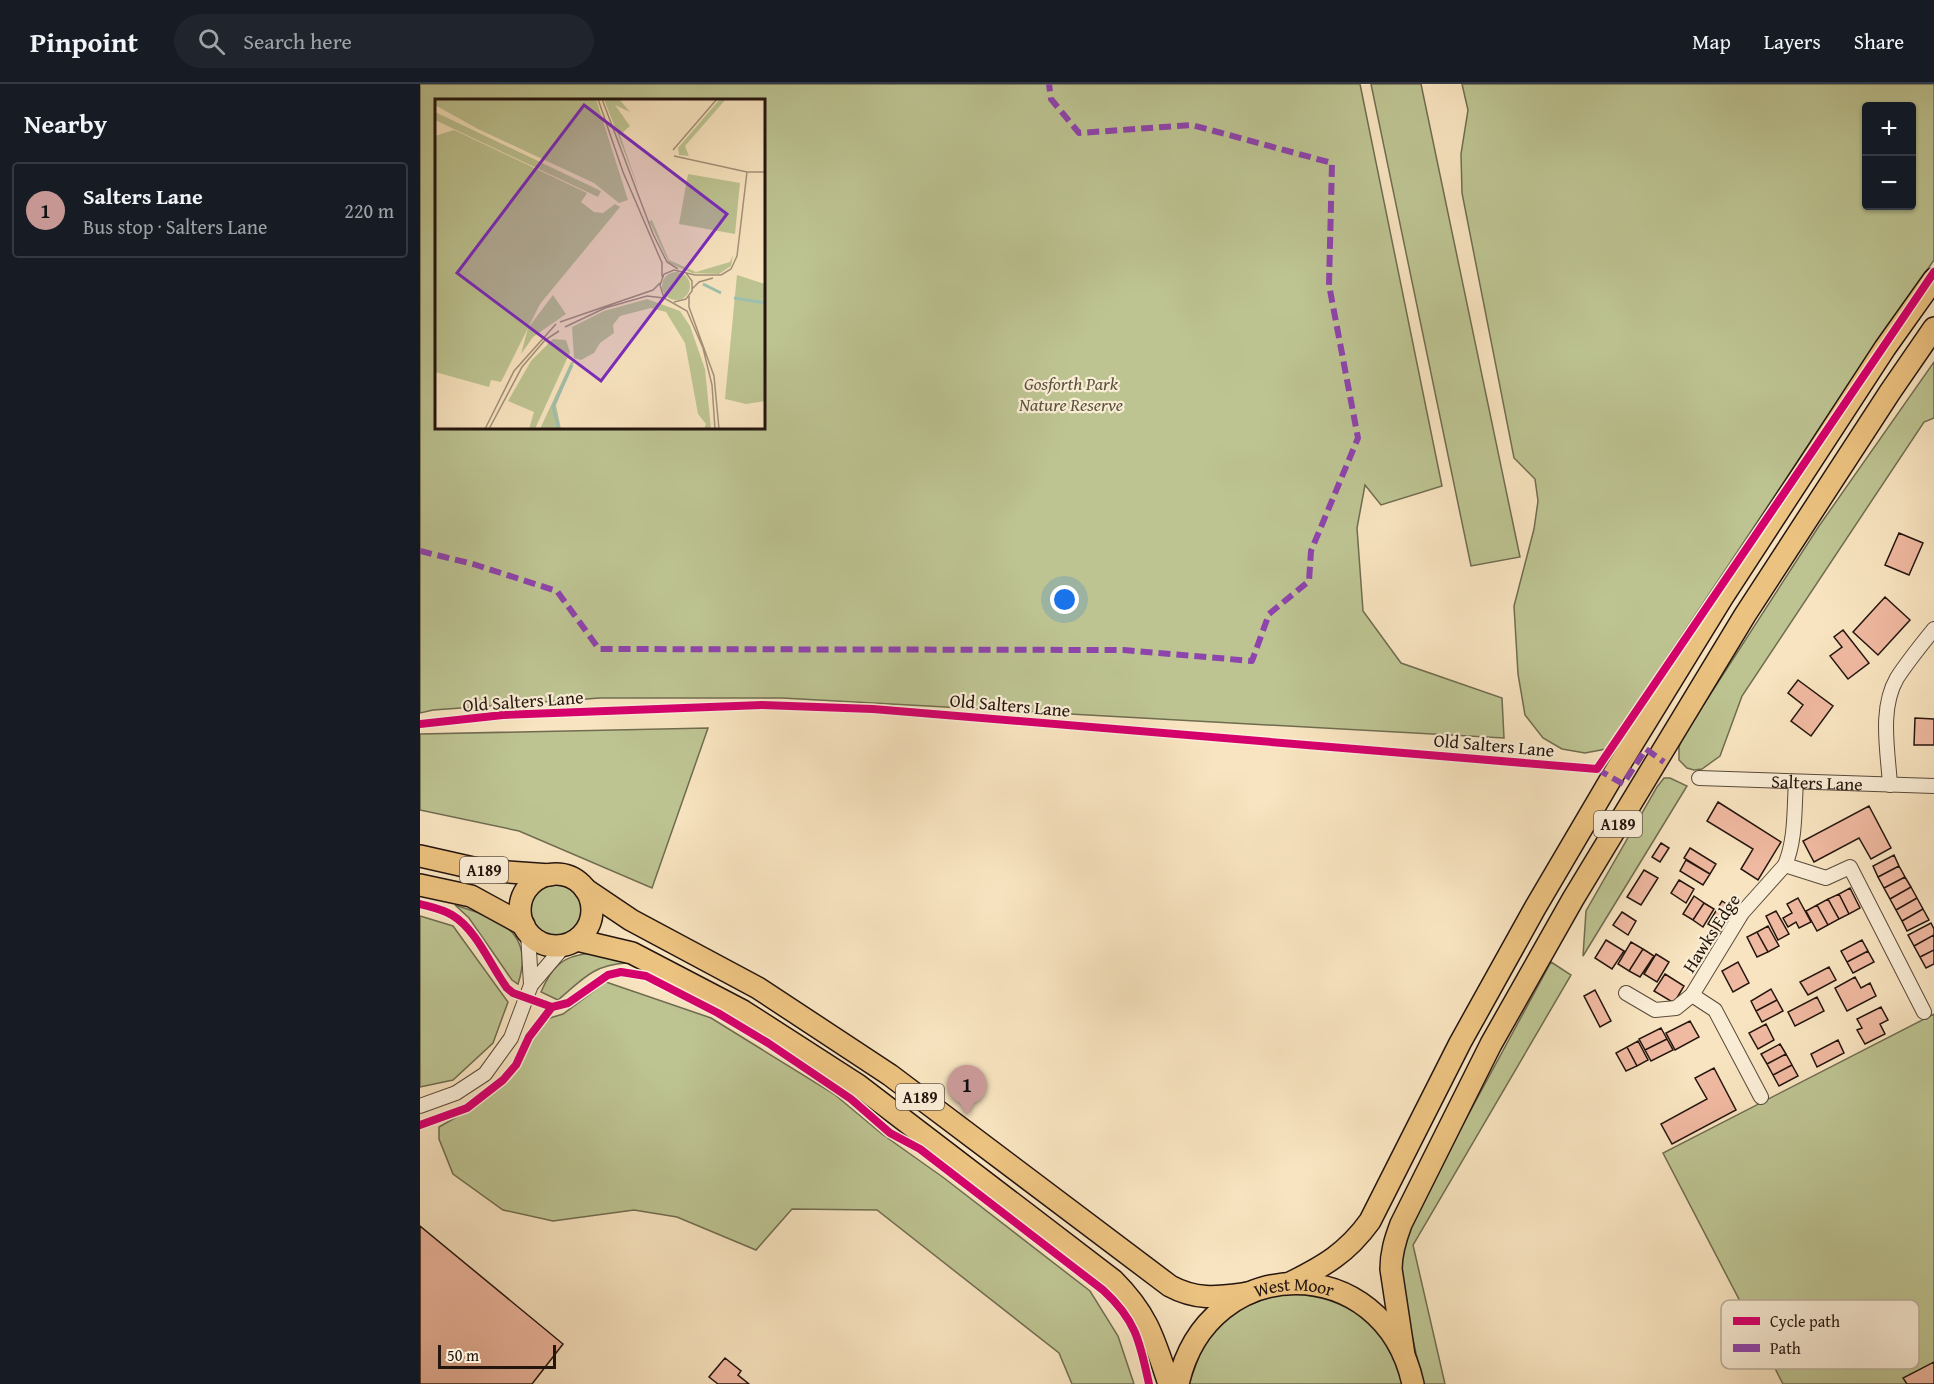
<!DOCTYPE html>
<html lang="en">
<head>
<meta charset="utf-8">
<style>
  :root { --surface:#171b24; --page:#20242c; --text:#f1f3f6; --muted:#9ea1a6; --line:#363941; --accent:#c59692 }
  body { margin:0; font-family:"Gentium Book Plus",serif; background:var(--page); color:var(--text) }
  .controls { position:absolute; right:18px; top:18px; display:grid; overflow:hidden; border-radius:6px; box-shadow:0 2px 4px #0004 }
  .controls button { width:54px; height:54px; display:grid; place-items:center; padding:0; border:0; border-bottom:2px solid var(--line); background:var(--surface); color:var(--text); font:30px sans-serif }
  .scale { position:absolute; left:18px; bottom:15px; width:118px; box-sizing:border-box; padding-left:6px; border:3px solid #24150e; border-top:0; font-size:16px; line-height:21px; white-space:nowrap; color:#24150e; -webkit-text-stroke:4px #faedd6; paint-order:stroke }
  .you { position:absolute; left:645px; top:516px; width:21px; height:21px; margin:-15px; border:4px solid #fff; border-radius:50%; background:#1a73e8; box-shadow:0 0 0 9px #1a73e833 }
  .badge { display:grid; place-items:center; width:39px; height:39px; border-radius:50%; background:var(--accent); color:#111; font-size:20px; font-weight:700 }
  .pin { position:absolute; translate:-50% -50px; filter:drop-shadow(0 2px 3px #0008) }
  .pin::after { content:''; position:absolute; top:32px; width:21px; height:18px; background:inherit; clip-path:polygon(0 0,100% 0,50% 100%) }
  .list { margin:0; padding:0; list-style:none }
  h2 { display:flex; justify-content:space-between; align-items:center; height:78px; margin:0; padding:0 24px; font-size:26px }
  h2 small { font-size:20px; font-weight:400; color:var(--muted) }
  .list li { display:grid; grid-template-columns:39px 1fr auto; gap:18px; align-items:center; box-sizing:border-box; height:96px; margin:0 12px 12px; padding:0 12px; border:2px solid var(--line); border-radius:6px }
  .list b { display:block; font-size:22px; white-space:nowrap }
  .list p { margin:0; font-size:20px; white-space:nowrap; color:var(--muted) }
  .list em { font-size:20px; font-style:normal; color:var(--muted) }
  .icon { flex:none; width:33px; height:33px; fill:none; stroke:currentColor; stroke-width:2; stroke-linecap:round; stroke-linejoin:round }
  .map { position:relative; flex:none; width:1514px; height:1300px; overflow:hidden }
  header { display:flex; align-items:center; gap:36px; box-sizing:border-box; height:84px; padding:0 30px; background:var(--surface); border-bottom:2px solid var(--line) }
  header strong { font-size:28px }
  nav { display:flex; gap:33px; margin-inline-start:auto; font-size:21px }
  .search { width:420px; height:54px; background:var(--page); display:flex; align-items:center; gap:15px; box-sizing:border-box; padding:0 21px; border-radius:33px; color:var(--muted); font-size:22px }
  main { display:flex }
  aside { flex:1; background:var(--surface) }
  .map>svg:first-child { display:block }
  .green { fill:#bdc492; stroke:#706c50; stroke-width:1.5; fill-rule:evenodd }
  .building { fill:#f0b9a1; stroke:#24150e; stroke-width:1.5 }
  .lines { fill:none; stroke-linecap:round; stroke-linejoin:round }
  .street-casing { stroke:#59493a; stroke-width:16 }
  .primary-casing { stroke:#24150e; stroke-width:24 }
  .street { stroke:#faedd6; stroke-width:14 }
  .primary { stroke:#ecc280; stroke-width:21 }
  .quiet { stroke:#8e44ad; stroke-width:6; stroke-dasharray:12 6; stroke-linecap:butt }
  .cycleway-casing { stroke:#faedd6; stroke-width:11 }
  .cycleway { stroke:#d6006c; stroke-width:8 }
  .labels { text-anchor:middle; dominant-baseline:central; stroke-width:4.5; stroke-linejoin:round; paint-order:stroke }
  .shield { fill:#faedd6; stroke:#64564a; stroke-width:1.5 }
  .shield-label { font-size:16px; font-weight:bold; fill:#24150e }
  .park-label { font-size:18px; font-style:italic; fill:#5a523c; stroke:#faedd6 }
  .street-label { font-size:18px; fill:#24150e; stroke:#faedd6 }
  .inset-river { fill:none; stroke:#9ebfaf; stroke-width:3 }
  .inset-road { fill:none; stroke:#a39179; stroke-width:1.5 }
  .view { fill:#7b2cbf; fill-opacity:0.15; stroke:#7b2cbf; stroke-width:3 }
  .inset-edge { fill:none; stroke:#24150e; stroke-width:3 }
  .key { fill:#faedd6; stroke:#baac9a; stroke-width:1.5 }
  .key-label { font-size:16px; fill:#24150e }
</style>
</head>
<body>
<header>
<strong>Pinpoint</strong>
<div class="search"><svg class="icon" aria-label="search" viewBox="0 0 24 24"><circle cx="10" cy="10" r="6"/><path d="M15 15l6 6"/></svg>Search here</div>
<nav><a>Map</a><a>Layers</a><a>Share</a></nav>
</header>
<main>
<aside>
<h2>Nearby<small></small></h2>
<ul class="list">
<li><span class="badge">1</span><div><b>Salters Lane</b><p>Bus stop · Salters Lane</p></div><em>220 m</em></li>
</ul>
</aside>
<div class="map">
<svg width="1514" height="1300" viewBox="0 0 1514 1300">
  <rect width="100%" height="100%" fill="#f8e4c0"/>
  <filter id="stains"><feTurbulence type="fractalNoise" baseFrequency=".00333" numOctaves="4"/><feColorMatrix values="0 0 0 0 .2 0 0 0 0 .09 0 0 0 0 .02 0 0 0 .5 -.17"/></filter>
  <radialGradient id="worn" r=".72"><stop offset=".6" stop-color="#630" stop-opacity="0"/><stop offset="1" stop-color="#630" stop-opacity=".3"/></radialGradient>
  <!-- green -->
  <path class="green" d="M 0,0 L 940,0 L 1022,402 L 961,421 L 945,401 L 937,444 L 943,527 L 981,579 L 1082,614 L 1084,654 L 362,614 L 180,614 L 13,626 L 0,629 ZM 16,16 L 344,16 L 344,344 L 16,344 Z
    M 951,0 L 1001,0 L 1100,473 L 1051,482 Z
    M 1042,0 L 1514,0 L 1514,176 L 1443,279 L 1186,665 L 1165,669 L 1142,665 L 1123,654 L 1105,631 L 1098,590 L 1094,522 L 1114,445 L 1118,417 L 1115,395 L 1094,374 L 1042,109 L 1041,70 L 1048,26 ZM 1446,22 L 1492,22 L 1492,122 L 1446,122 Z
    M 1514,278 L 1514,334 L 1504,338 L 1322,612 L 1300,672 L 1282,685 L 1274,686 L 1267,684 L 1259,676 L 1259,663 L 1262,654 L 1399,442 Z
    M 288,644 L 232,804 L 99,747 L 0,726 L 0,650 Z
    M 1244,694 L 1250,694 L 1267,702 L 1163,872 L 1166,827 L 1237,703 Z
    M111 826a25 25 0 1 1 50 0a25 25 0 1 1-50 0Z
    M 35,821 C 76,834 116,846 98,900 L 92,896 L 49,834 Z
    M 0,832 L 33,842 L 88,918 L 73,959 L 33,996 L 0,1003 Z
    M 171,869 L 192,873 L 206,879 C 173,881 163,895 138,916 L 121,908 C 132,882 142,872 171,869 Z
    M 1131,878 L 1151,891 L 993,1161 L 1025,1300 L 1003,1300 L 981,1203 L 982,1153 Z
    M 186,898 L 291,934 L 414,1010 L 462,1050 L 524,1094 L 670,1207 L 698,1252 L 714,1300 L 652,1300 L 639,1269 L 457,1126 L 372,1125 L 336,1166 L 257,1133 L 214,1126 L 133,1137 L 83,1126 L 33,1090 L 19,1055 L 19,1043 L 54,1023 L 86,999 L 101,977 L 114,947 L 130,934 L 143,930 Z
    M 1514,930 L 1514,1300 L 1363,1300 L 1243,1069 Z
    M 864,1210 C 906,1209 954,1228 972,1269 C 976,1279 979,1290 982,1300 L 769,1300 C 774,1287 778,1273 784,1261 C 799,1232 834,1216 864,1210 Z"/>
  <!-- building -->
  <path class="building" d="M 1479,449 L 1503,459 L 1489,491 L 1465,481 Z
    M 1465,513 L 1490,536 L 1458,571 L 1433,548 Z
    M 1423,546 L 1449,579 L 1428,595 L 1410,572 L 1422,563 L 1414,553 Z
    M 1378,596 L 1413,622 L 1391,652 L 1371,637 L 1383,621 L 1368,609 Z
    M 1495,634 L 1514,635 L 1514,661 L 1494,661 Z
    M 1298,718 L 1361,758 L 1338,796 L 1321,785 L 1333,765 L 1287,737 Z
    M 1449,722 L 1471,764 L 1451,775 L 1439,754 L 1394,778 L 1383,757 Z
    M 1241,759 L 1249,764 L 1240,778 L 1232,773 Z
    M 1270,764 L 1296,780 L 1290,790 L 1264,774 Z
    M 1474,771 L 1479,782 L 1458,793 L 1453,782 Z
    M 1266,776 L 1290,790 L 1283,801 L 1260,787 Z
    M 1479,782 L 1485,793 L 1464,804 L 1458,793 Z
    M 1224,786 L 1238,794 L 1221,821 L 1207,813 Z
    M 1485,793 L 1491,803 L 1470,815 L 1464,804 Z
    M 1259,796 L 1274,805 L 1266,819 L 1251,809 Z
    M 1491,803 L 1497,814 L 1476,826 L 1470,815 Z
    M 1430,804 L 1440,824 L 1429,830 L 1419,810 Z
    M 1419,810 L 1429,830 L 1419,835 L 1408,815 Z
    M 1274,812 L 1284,819 L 1273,836 L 1263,830 Z
    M 1378,814 L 1391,838 L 1379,844 L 1376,838 L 1368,843 L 1363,834 L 1372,829 L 1367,820 Z
    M 1497,814 L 1503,825 L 1482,837 L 1476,826 Z
    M 1408,815 L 1419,835 L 1408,841 L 1397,821 Z
    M 1302,817 L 1314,825 L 1300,847 L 1288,840 Z
    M 1284,819 L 1294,825 L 1283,843 L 1273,836 Z
    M 1397,821 L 1408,841 L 1397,847 L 1386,827 Z
    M 1503,825 L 1509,836 L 1487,847 L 1482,837 Z
    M 1356,827 L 1369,850 L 1358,856 L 1346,832 Z
    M 1202,828 L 1216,837 L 1208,851 L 1193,841 Z
    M 1511,839 L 1514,845 L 1514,851 L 1494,862 L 1488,851 Z
    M 1348,842 L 1359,862 L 1348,868 L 1337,848 Z
    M 1337,848 L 1348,868 L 1337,873 L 1327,853 Z
    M 1514,851 L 1514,866 L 1500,873 L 1494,862 Z
    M 1186,856 L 1204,867 L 1192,885 L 1175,874 Z
    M 1442,856 L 1448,867 L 1427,878 L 1421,867 Z
    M 1211,858 L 1223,865 L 1209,887 L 1198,880 Z
    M 1223,865 L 1234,872 L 1220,893 L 1209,887 Z
    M 1514,866 L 1514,880 L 1506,884 L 1500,873 Z
    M 1448,867 L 1454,878 L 1433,889 L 1427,878 Z
    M 1236,870 L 1249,878 L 1237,898 L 1224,890 Z
    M 1318,878 L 1329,899 L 1313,908 L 1302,887 Z
    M 1409,883 L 1416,896 L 1388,911 L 1380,898 Z
    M 1245,890 L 1264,902 L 1254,919 L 1234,907 Z
    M 1435,893 L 1441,904 L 1450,899 L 1456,912 L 1427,927 L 1415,904 Z
    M 1351,905 L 1357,916 L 1336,927 L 1331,917 Z
    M 1175,906 L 1191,937 L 1180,943 L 1164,912 Z
    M 1397,913 L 1404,927 L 1375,942 L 1368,928 Z
    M 1357,916 L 1363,927 L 1342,938 L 1336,927 Z
    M 1461,923 L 1468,936 L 1460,940 L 1465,950 L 1445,960 L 1437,946 L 1442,944 L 1437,935 Z
    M 1270,937 L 1279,953 L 1255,966 L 1246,949 Z
    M 1346,940 L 1354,956 L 1338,965 L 1329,949 Z
    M 1241,944 L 1247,955 L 1225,966 L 1219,955 Z
    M 1247,955 L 1253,966 L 1231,977 L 1225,966 Z
    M 1418,956 L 1424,969 L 1397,983 L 1391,970 Z
    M 1218,957 L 1228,976 L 1217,982 L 1207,963 Z
    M 1360,960 L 1366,970 L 1347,980 L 1341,970 Z
    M 1207,963 L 1217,982 L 1206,987 L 1196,969 Z
    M 1366,970 L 1372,981 L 1353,991 L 1347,980 Z
    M 1372,981 L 1378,992 L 1359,1002 L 1353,991 Z
    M 1294,984 L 1316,1026 L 1252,1060 L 1241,1040 L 1287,1015 L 1275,994 Z
    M 0,1142 L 143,1260 L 112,1300 L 0,1300 Z
    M 305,1274 L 321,1287 L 318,1291 L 329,1300 L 298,1300 L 289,1293 Z
    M 1514,1278 L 1514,1300 L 1487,1300 L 1483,1294 Z"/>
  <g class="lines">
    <defs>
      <g id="street">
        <path id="s1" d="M 1279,694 L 1514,702"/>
        <path d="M 1376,698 C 1374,725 1376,755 1365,781 L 1406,794 L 1430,783 L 1504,928"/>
        <path d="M 1470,701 C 1468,667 1459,625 1477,594 C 1488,577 1501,561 1514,545"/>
        <path d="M 108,849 L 111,901"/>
        <path d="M 1206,909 L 1235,926 L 1256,924 L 1272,911 L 1322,829 L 1365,781"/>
        <path d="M 1272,911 L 1295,926 L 1341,1013"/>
        <path d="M 0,1022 L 36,1009 L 65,990 L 91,954 L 111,901 L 145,861"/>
      </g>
      <g id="primary">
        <path d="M 0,772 L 62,786 L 130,791"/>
        <circle cx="136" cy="826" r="36"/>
        <path d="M 0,801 L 51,812 L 104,841"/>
        <path d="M 165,805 L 211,836 L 338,904 L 470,991 L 750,1202 C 778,1217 798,1213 829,1209"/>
        <path d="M 157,856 L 212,869 L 323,927 L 438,1001 L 693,1196 C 728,1231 734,1255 749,1300"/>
        <path d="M 870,1199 C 904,1182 927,1169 950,1137 L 1040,959 L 1115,824 L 1192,693 L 1302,514 L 1465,264 L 1514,195"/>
        <path d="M 984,1271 L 971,1185 C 971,1169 975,1156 981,1140 L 1071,960 L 1153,815 L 1325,531 L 1470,308 L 1514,244"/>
        <path id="s2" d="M 758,1300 C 788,1166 964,1166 993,1300"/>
      </g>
    </defs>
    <!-- street casing -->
    <use href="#street" class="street-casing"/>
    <!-- primary casing -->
    <use href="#primary" class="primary-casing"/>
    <!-- street -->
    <use href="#street" class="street"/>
    <!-- primary -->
    <use href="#primary" class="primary"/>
    <!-- quiet -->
    <path class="quiet" d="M 0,467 L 53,480 L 137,507 L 179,565 L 704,566 L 832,577 L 849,530 L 889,497 L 891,467 L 938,354 L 909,201 L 912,79 L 772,41 L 659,49 L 631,15 L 629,0
      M 1177,685 L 1203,700 L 1226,665 L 1244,678"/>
    <defs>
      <path id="cycleway" d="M 0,640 L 83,631 L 342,621 L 453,625 L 1177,685 L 1514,188
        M 0,820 C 11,823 22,825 32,831 C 57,846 70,881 87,904 L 93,909 L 132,923 L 148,919 L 188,891 L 201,888 L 226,892 L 298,929 L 348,959 L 431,1015 L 470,1049 L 500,1065 L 683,1206 C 716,1236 720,1258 729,1300
        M 0,1041 L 47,1024 L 83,996 L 96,981 L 109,953 L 132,923"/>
    </defs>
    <!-- cycleway casing -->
    <use href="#cycleway" class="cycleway-casing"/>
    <!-- cycleway -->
    <use href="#cycleway" class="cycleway"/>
  </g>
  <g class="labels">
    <!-- shield labels -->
    <g class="shield">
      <rect x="1174" y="727" width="48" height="26" rx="4.5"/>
      <rect x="40" y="773" width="48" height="26" rx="4.5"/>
      <rect x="476" y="1000" width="48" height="26" rx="4.5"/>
    </g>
    <g class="shield-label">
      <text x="1198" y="740">A189</text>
      <text x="64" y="786">A189</text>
      <text x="500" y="1013">A189</text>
    </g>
    <!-- park labels -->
    <g class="park-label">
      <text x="651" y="299">Gosforth Park<tspan x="651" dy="21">Nature Reserve</tspan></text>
    </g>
    <!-- street labels -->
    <g class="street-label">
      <text transform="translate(103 617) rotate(-4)">Old Salters Lane</text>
      <text transform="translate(590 621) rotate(5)">Old Salters Lane</text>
      <text transform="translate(1074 661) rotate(5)">Old Salters Lane</text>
      <text stroke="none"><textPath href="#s1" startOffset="118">Salters Lane</textPath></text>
      <text transform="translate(1291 849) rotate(-57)">Hawks Edge</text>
      <text stroke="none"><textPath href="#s2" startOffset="166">West Moor</textPath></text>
    </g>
  </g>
  <!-- overview -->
  <g transform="translate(15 15)">
    <rect width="330" height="330" fill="#f8e4c0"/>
    <path d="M 0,0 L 161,0 L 193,101 L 184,104 L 159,84 L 43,30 L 0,6 ZM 169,0 L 184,0 L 195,13 L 180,6 L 195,27 L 185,36 L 204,91 ZM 285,0 L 291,0 L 250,47 L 254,57 L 244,56 L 243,49 ZM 0,13 L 166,92 L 163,98 L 0,21 ZM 19,31 L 152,94 L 146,103 L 159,113 L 168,114 L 180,105 L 185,108 L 105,205 L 66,283 L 56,281 L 54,288 L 0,273 L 0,37 ZM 253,75 L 305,84 L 300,135 L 244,125 ZM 217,121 L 234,161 L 261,173 L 295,163 L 298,156 L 296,167 L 284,175 L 257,174 L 234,164 L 214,122 ZM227 187a14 14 0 1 1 28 0a14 14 0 1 1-28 0ZM 302,176 L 330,185 L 330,302 L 311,305 L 290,300 ZM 118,196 L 131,215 L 98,238 L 86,255 L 93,229 ZM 212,200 L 245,212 L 255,227 L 270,270 L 276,330 L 269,330 L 271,325 L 263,315 L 250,244 L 231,213 L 216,209 L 185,217 L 178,226 L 179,234 L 165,244 L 159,254 L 146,261 L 139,259 L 137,228 L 169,212 ZM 118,240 L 131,241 L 135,253 L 100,330 L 94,330 L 99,313 L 73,302 L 96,262 ZM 136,263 L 139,263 L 121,306 L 126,330 L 105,330 Z" fill="#bdc492"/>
    <path class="inset-river" d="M 268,185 L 286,194M 299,199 L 330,204M 124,330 L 118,308 L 137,266"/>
    <path class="inset-road" d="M 163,0 L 188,73 L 227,164 L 227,178M 167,0 L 218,135 L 232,163 L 243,170M 238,51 L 282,0M 239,57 L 312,73 L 330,73M 286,176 L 296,170 L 302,157 L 312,73M 257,190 L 264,183 L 278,179M 254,197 L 254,208 L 279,277 L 284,330M 239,203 L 251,200 L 257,192 L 257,182 L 251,174M 125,223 L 218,191 L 225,184M 130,228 L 170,209 L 212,197 L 229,199M 50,330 L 79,272 L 121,225M 54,330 L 87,268 L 110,241 L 124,232M 280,330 L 277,286 L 268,249 L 252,212 L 229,199 L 225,186 L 229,175 L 239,171 L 260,176 L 286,176"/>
    <path class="view" d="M 149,6 L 292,115 L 166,282 L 22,174 Z"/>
    <rect width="330" height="330" class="inset-edge"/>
  </g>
  <!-- legend -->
  <rect x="1301" y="1216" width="198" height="69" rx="9" class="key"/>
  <rect x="1313" y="1233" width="27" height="8" fill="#d6006c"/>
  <rect x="1313" y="1260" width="27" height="8" fill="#8e44ad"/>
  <g class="key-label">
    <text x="1350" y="1243">Cycle path</text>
    <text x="1350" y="1270">Path</text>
  </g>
  <rect width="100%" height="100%" filter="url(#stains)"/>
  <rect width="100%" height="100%" fill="url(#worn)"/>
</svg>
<div class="controls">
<button>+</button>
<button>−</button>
</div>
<div class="scale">50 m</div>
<div class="you"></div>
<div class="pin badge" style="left:547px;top:1031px">1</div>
</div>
</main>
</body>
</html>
